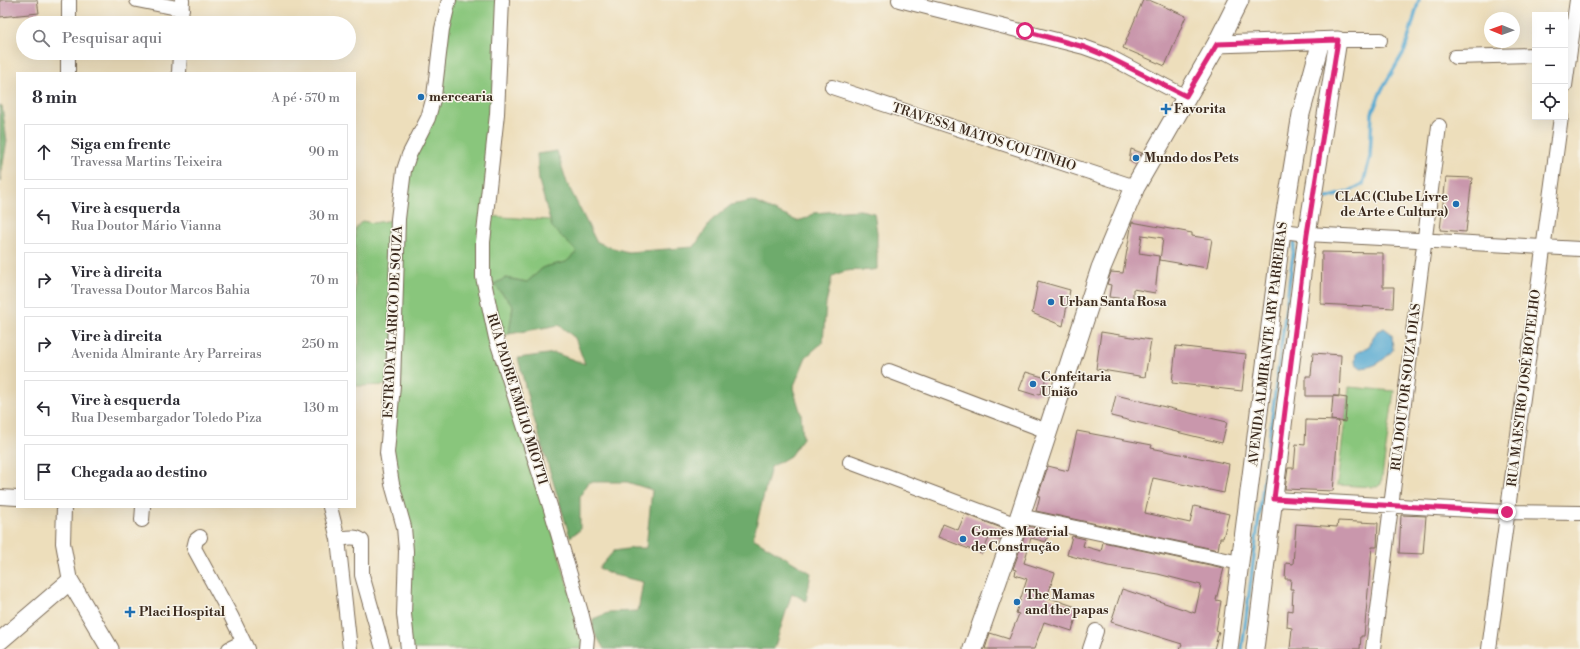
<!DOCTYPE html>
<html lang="pt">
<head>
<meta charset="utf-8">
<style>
  :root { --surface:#fff; --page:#f2f2f3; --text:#2b2b33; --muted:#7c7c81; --line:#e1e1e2 }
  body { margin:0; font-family:"Libre Bodoni",serif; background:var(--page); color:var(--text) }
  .controls { position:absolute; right:12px; top:12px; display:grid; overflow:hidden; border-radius:0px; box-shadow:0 4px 16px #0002 }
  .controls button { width:36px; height:36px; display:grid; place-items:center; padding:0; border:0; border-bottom:1px solid var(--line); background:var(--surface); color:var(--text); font:20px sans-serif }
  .compass { position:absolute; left:1484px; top:12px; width:36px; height:36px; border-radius:50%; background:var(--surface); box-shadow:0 4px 16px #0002; rotate:271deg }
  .stop { position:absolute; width:12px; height:12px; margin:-9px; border:3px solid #db2777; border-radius:50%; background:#fff }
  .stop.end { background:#db2777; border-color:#fff; box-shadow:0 1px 4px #0008 }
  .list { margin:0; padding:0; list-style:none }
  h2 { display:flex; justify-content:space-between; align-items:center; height:52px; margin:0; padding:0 16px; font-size:17px }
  h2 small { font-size:13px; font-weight:400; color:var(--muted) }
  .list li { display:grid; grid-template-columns:26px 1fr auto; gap:12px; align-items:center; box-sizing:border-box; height:56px; margin:0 8px 8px; padding:0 8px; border:1px solid var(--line); border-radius:0px }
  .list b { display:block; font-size:15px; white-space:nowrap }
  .list p { margin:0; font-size:13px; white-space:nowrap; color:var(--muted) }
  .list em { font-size:13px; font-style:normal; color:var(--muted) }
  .icon { flex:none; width:22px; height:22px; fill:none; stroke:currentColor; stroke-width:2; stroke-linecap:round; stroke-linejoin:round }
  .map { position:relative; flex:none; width:1580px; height:649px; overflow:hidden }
  .search { position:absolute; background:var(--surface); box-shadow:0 4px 16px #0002; left:16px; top:16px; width:340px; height:44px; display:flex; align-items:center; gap:10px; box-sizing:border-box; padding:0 14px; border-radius:22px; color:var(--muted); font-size:15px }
  .panel { position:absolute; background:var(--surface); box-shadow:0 4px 16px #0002; left:16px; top:72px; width:340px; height:436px; border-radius:0px }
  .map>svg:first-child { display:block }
  .green { fill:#89c67c; stroke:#62784d }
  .forest { fill:#6eab6c; stroke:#546a45 }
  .water { fill:#55a9d1; stroke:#486a78 }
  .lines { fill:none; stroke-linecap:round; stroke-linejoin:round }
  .stream { stroke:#55a9d1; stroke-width:3.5 }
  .building { fill:#c997ac }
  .minor-casing { stroke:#796955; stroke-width:16 }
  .tertiary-casing { stroke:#796955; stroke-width:19 }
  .secondary-casing { stroke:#796955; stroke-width:21 }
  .minor { stroke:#fff; stroke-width:14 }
  .tertiary { stroke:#fff; stroke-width:17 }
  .secondary { stroke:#fff; stroke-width:19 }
  .route { stroke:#db2777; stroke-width:5 }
  .poi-dot { fill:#1f6fb2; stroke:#f7f3e8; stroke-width:1.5 }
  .labels { text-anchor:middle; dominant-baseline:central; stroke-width:3; stroke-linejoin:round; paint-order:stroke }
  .poi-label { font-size:13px; font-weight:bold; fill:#3b2a1e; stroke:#f7f3e8; text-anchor:start }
  .street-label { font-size:13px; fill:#3b2a1e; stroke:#f7f3e8 }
</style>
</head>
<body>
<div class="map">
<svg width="1580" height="649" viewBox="0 0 1580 649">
  <rect width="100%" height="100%" fill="#f7f3e8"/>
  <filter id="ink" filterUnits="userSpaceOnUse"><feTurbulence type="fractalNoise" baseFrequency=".025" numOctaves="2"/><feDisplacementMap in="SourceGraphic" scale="8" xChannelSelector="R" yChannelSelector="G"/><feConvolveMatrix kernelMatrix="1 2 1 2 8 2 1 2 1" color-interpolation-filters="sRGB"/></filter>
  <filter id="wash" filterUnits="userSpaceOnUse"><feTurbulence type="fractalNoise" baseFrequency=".012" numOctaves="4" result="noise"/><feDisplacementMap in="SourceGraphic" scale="16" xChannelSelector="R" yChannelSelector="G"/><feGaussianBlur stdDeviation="0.9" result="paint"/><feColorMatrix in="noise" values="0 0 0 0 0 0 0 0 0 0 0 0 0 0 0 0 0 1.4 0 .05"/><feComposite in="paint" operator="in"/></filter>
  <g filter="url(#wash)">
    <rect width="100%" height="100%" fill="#eddebb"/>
    <!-- green -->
    <path class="green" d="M 449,0 L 502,0 L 485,216 L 550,220 L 552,227 L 577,252 L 566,262 L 544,267 L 527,282 L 506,278 L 494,284 L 513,306 L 509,334 L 497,338 L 586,649 L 408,649 L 405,571 L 392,484 L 392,385 L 355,386 L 355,229 L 362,221 L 373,223 L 398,219 L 400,189 L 428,118 Z
      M 1349,387 L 1394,391 L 1381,484 L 1377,487 L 1337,485 Z"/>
    <!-- forest -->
    <path class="forest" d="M 0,105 L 2,106 L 7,141 L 0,181 Z
      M 557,151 L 567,183 L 596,241 L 606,246 L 628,252 L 694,247 L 712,220 L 731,205 L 752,201 L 797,221 L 807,218 L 814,213 L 827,212 L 860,210 L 874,213 L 877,232 L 877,269 C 858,273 849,266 832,277 L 826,303 L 823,342 L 806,357 L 793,388 L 801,414 L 803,438 L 790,456 L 771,467 L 753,538 L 811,573 L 806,601 L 792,593 L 774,649 L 604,649 L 593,630 L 593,619 L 610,612 L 638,611 L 643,582 L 614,575 L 599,568 L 614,551 L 633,548 L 646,548 L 652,490 L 627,482 L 589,482 L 580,496 L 580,530 L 570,537 L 530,406 L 518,358 L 555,353 L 585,364 L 575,338 L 559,325 L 509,334 L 513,306 L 494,284 L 506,278 L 527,282 L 544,267 L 566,262 L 577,252 L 552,227 L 539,181 L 537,154 Z"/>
    <!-- water -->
    <path class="water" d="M 1384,328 L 1392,334 L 1393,350 C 1383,361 1376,367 1361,368 L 1355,363 L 1356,353 L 1369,346 L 1377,331 Z"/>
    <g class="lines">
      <!-- stream -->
      <path class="stream" d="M 1327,198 L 1348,192 L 1363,184 L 1370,157 L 1372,113 L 1381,91 L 1405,50 L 1419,0
        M 1242,649 L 1295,239"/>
    </g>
    <g id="blocks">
      <!-- building -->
      <path class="building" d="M 0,0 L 37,0 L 39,13 L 0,17 Z
        M 1143,0 L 1149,0 L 1186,16 L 1165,66 L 1123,48 Z
        M 1131,149 L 1142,153 L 1135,164 L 1129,161 Z
        M 1446,177 L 1472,178 L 1466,232 L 1440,230 Z
        M 1132,222 L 1192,233 L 1192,236 L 1212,239 L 1207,268 L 1160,260 L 1163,238 L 1142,235 L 1139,253 L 1159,256 L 1155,293 L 1133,289 L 1133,300 L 1109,297 L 1111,285 L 1107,284 L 1111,272 L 1123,273 Z
        M 1322,252 L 1383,253 L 1383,287 L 1394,287 L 1393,308 L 1321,304 Z
        M 1038,281 L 1070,290 L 1063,326 L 1032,313 Z
        M 1101,332 L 1151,340 L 1145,377 L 1096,369 Z
        M 1176,346 L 1246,354 L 1242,391 L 1172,383 Z
        M 1313,353 L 1341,355 L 1339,396 L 1306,396 L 1306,376 L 1311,376 Z
        M 1026,372 L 1046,378 L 1041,393 L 1035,395 L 1019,390 Z
        M 1116,395 L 1227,422 L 1222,443 L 1111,416 Z
        M 1333,396 L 1347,398 L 1345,422 L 1339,421 L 1333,491 L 1285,489 L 1288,468 L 1294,468 L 1296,444 L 1305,445 L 1306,420 L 1339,421 L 1331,420 Z
        M 1077,431 L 1152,445 L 1151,448 L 1229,464 L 1224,493 L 1153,478 L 1146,508 L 1145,513 L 1190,523 L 1194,506 L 1229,514 L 1223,538 L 1220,538 L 1218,550 L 1036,511 L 1040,496 L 1038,496 L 1048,466 L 1068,471 Z
        M 965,514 L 1004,529 L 1000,540 L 990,536 L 982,554 L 938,537 L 943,524 L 958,530 Z
        M 1401,515 L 1426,516 L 1423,554 L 1399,553 Z
        M 1338,521 L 1378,523 L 1377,547 L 1372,547 L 1364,636 L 1361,636 L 1360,649 L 1290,649 L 1292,628 L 1287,627 L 1288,610 L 1292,611 L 1293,589 L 1290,589 L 1291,579 L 1285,579 L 1286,563 L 1293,564 L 1296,524 L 1337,527 Z
        M 1028,526 L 1049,531 L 1046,542 L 1031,538 L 1024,563 L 1055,573 L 1047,597 L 1079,608 L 1072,631 L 1044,622 L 1034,649 L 985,649 L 990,633 L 1009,639 L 1019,614 L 1016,613 L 1027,579 L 1015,575 L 1016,570 L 1013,569 Z
        M 1072,536 L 1085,539 L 1083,546 L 1101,551 L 1103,542 L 1224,568 L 1216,600 L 1221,601 L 1216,631 L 1219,632 L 1214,649 L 1180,649 L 1182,644 L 1111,622 L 1122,589 L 1195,613 L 1201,585 L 1158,574 L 1108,566 L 1067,555 Z"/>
    </g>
  </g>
  <g filter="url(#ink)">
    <use href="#blocks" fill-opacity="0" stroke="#796955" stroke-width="1"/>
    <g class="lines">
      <defs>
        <path id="minor" d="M 137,0 L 182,9
          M 502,0 L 497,114 L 483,242 L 483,277 L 496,338 L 550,506 L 582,616 L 587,637 L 586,649
          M 899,0 L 1084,47 L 1106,55 L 1186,97
          M 69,23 L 69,0
          M 181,23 L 182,0
          M 1338,40 L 1380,40
          M 1455,57 L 1535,55
          M 68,73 L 68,53
          M 179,73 L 180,53
          M 1565,86 L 1577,0
          M 832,87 L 1135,187
          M 1282,231 L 1307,234 L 1580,249
          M 889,371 L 1047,431
          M 850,462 L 1017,525
          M 0,497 L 17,498
          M 1274,499 L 1507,512 L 1580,513
          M 64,507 L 63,543 L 70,581
          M 330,507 L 338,539 L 350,649
          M 1020,516 L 1240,563
          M 142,520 L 143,507
          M 200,537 L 196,540 L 194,548 L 231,616 L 247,649
          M 338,539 C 347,538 356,535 362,541 L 362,575 L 383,649
          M 229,649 L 243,642
          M 408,649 L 404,614 L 406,551 L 404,527 L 392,484 L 387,453 L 393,385 L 398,219 L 404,170 L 409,155 L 428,118 L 434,96 L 442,29 L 449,0
          M 1090,649 L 1096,631
          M 1373,649 L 1439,126
          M 1489,649 L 1561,117"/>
        <path id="tertiary" d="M 1217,44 L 1338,40 L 1307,234 L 1255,649
          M 0,641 L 70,581 L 110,649
          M 1229,649 L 1282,231 L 1301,114 L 1321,41"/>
        <path id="secondary" d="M 973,649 L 1020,516 L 1101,268 L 1135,187 L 1217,44 L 1239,0"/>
      </defs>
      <!-- minor casing -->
      <use href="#minor" class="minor-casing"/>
      <!-- tertiary casing -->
      <use href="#tertiary" class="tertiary-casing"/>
      <!-- secondary casing -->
      <use href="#secondary" class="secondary-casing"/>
      <!-- minor -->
      <use href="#minor" class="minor"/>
      <!-- tertiary -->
      <use href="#tertiary" class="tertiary"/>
      <!-- secondary -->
      <use href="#secondary" class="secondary"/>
    </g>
  </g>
  <g class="lines" filter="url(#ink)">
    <!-- route -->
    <path class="route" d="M 1025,31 L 1084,47 L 1106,56 L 1186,96 L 1217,44 L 1338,40 L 1307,234 L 1274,499 L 1507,512"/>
  </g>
  <!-- markers -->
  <g class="poi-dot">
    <circle cx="421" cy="97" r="4"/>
    <path d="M1164 103h4v4h4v4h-4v4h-4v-4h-4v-4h4z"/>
    <circle cx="1136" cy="158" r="4"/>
    <circle cx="1456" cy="204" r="4"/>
    <circle cx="1051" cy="302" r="4"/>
    <circle cx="1033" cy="384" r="4"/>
    <circle cx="963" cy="539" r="4"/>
    <circle cx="1017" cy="602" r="4"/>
    <path d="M128 606h4v4h4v4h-4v4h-4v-4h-4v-4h4z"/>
  </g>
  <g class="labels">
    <!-- poi labels -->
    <g class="poi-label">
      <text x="429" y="97">mercearia</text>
      <text x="1174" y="109">Favorita</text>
      <text x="1144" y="158">Mundo dos Pets</text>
      <text x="1448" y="197" text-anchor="end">CLAC (Clube Livre<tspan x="1448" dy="15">de Arte e Cultura)</tspan></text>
      <text x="1059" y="302">Urban Santa Rosa</text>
      <text x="1041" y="377">Confeitaria<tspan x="1041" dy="15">União</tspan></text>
      <text x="971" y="532">Gomes Material<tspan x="971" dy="15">de Construção</tspan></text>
      <text x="1025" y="595">The Mamas<tspan x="1025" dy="15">and the papas</tspan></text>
      <text x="139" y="612">Placi Hospital</text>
    </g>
    <!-- street labels -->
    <g class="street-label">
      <text transform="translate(984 137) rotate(18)">TRAVESSA MATOS COUTINHO</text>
      <text transform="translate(393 322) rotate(-87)">ESTRADA ALARICO DE SOUZA</text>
      <text transform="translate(1268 344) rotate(-83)">AVENIDA ALMIRANTE ARY PARREIRAS</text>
      <text transform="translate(1406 387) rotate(-83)">RUA DOUTOR SOUZA DIAS</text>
      <text transform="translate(1524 388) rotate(-83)">RUA MAESTRO JOSÉ BOTELHO</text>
      <text transform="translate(517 399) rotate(73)">RUA PADRE EMÍLIO MIOTTI</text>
    </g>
  </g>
</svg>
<div class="controls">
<button>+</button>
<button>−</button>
<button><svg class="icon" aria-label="locate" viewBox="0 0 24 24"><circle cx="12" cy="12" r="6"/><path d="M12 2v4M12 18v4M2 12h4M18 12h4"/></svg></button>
</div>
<svg class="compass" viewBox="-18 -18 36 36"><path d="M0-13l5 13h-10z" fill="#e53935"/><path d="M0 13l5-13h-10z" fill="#7c7c81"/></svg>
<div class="stop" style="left:1025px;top:31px"></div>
<div class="stop end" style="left:1507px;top:512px"></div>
<div class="search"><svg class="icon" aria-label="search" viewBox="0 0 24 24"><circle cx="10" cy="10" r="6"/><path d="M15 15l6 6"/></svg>Pesquisar aqui</div>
<section class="panel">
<h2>8 min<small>A pé · 570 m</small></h2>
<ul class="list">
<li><svg class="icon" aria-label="ahead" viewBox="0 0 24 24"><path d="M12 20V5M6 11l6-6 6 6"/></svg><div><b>Siga em frente</b><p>Travessa Martins Teixeira</p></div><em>90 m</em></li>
<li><svg class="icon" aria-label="left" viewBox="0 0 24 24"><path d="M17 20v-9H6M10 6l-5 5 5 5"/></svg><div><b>Vire à esquerda</b><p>Rua Doutor Mário Vianna</p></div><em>30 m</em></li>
<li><svg class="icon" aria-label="right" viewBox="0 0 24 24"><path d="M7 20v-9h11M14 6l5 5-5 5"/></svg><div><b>Vire à direita</b><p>Travessa Doutor Marcos Bahia</p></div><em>70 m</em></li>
<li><svg class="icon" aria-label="right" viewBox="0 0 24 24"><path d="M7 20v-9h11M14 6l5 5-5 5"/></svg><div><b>Vire à direita</b><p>Avenida Almirante Ary Parreiras</p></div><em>250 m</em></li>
<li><svg class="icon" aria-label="left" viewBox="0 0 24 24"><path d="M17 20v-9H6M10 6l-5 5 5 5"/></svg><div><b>Vire à esquerda</b><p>Rua Desembargador Toledo Piza</p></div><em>130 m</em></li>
<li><svg class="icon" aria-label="arrive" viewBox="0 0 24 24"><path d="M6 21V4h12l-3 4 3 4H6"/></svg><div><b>Chegada ao destino</b></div></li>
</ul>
</section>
</div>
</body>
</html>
